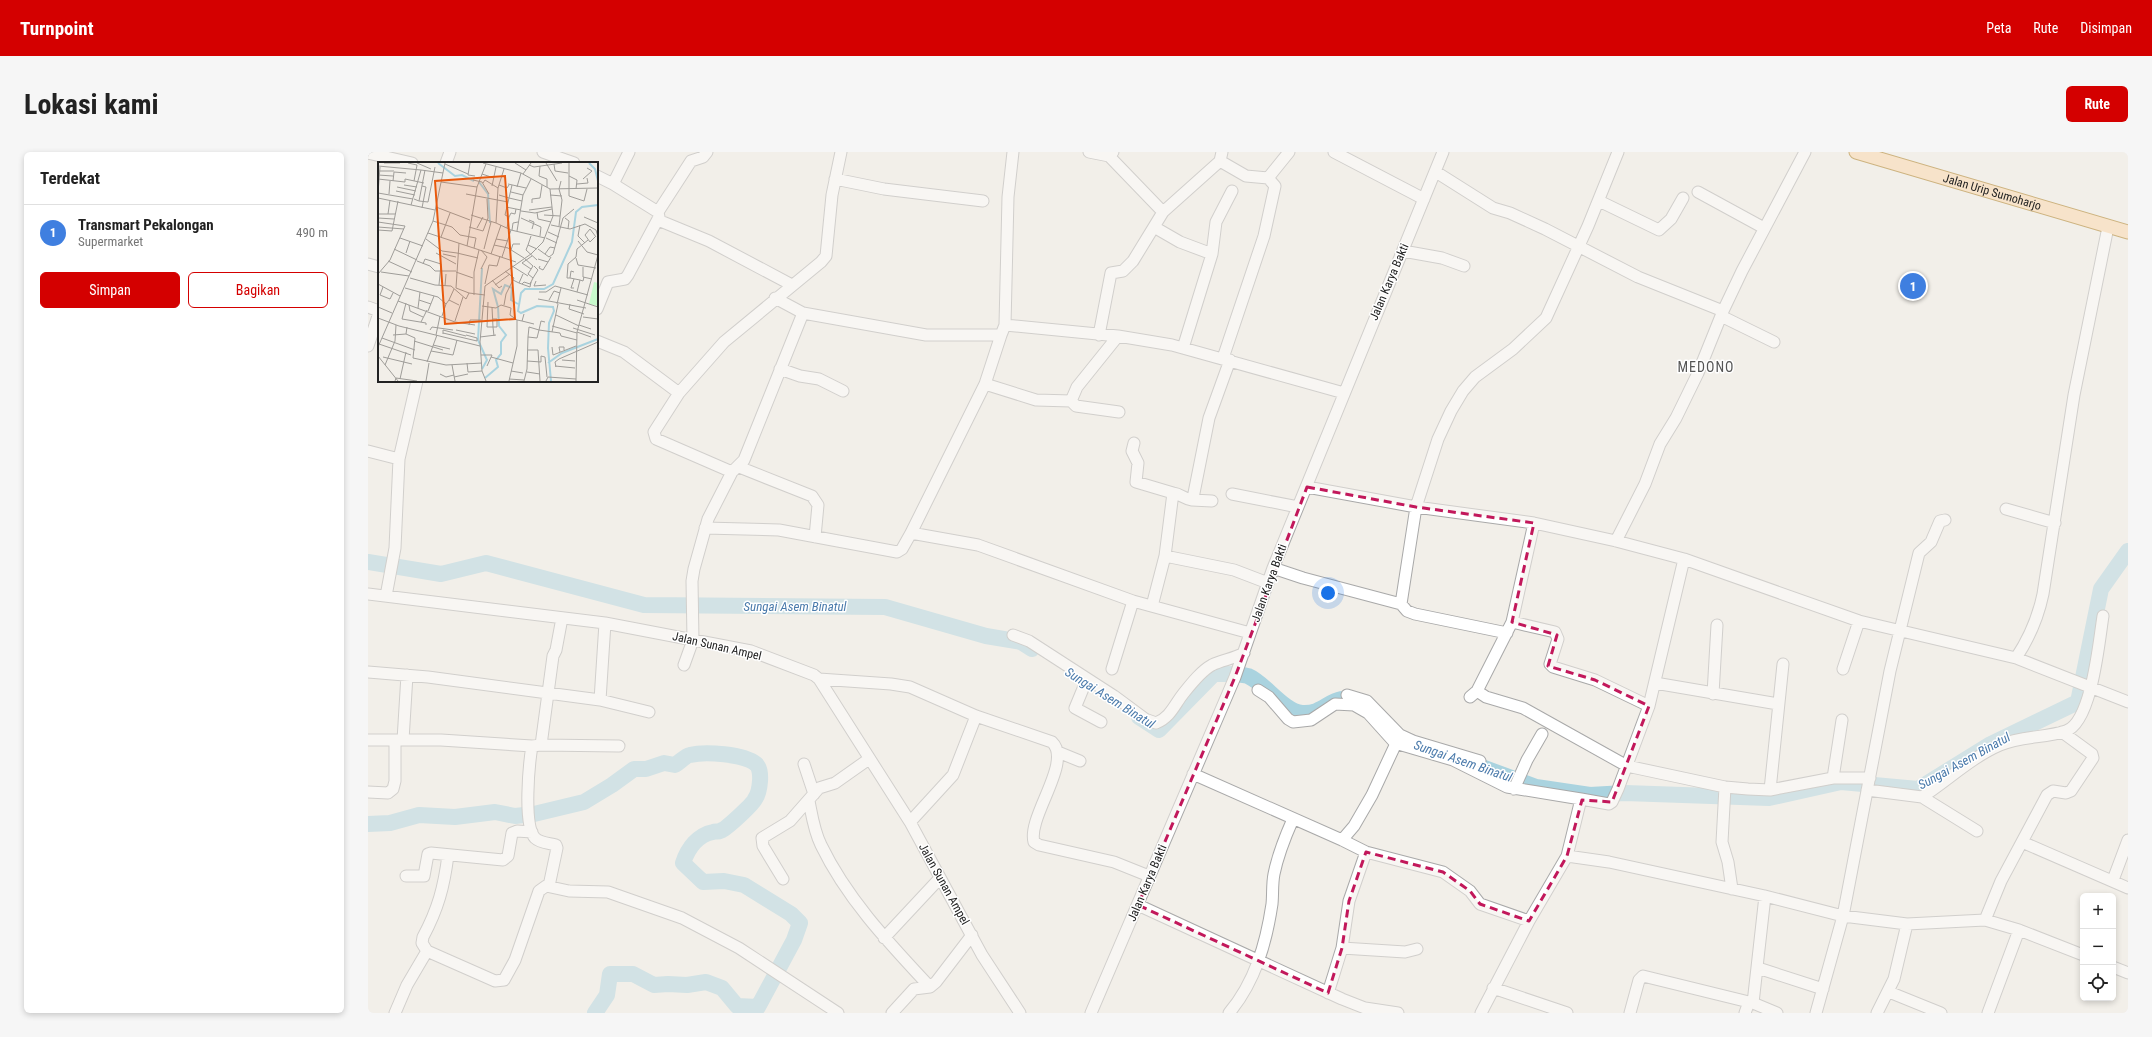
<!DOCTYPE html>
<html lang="id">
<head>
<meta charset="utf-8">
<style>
  :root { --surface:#fff; --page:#f6f6f6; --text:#222; --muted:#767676; --line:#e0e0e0; --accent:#d40000 }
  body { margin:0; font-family:"Roboto Condensed",sans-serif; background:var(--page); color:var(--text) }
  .controls { position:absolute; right:12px; bottom:12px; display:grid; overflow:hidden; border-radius:6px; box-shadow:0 2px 6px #0003 }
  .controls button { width:36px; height:36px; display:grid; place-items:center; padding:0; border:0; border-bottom:1px solid var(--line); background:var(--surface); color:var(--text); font:20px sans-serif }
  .you { position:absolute; left:960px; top:441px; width:14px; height:14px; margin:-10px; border:3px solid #fff; border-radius:50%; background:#1a73e8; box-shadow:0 0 0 6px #1a73e833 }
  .badge { display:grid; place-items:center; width:26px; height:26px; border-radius:50%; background:var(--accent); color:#fff; font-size:13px; font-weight:700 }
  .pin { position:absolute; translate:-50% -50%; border:2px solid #fff; box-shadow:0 1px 4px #0006 }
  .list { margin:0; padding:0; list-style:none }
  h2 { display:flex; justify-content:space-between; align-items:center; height:52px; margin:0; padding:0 16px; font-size:17px }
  h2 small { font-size:13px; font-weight:400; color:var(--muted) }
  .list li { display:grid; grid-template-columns:26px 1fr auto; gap:12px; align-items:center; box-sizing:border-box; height:56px; padding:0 16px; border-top:1px solid var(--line) }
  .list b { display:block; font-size:15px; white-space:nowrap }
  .list p { margin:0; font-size:13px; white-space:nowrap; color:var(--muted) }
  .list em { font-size:13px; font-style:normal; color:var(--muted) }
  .actions { display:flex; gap:8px; padding:12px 16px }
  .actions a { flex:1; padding:9px 0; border:1px solid var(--accent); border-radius:6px; text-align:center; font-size:14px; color:var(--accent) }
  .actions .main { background:var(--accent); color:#fff }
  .icon { flex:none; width:22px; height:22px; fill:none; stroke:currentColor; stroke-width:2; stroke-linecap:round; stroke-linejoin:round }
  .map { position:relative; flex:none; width:1760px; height:861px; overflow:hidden; border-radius:6px }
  header { display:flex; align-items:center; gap:24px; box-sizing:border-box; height:56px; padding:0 20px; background:var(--accent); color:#fff }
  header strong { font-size:19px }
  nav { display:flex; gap:22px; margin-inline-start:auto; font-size:14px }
  .intro { display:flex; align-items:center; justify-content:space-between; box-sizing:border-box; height:96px; padding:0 24px }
  h1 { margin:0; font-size:28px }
  .button { padding:10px 18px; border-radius:6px; background:var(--accent); color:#fff; font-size:14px; font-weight:700 }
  main { display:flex; gap:24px; padding:0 24px }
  aside { flex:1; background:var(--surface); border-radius:6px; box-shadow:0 2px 6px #0003 }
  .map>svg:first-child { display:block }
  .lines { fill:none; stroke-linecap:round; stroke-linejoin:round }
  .river { stroke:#aad3df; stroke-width:16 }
  .minor-casing { stroke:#a9a9a9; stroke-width:13 }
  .major-casing { stroke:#a06b00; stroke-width:15 }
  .minor { stroke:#fff; stroke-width:11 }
  .major { stroke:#fcd6a4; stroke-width:13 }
  .marked { fill:none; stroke:#c2185b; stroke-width:3; stroke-dasharray:8 5; stroke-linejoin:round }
  .labels { text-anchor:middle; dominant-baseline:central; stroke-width:3; stroke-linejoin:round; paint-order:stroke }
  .street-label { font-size:12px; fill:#222; stroke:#fff }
  .water-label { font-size:13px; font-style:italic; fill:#4a7aab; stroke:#fff }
  .quarter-label { font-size:14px; letter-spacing:1px; fill:#555; stroke:#fff }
  .inset-river { fill:none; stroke:#aad3df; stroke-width:2 }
  .inset-road { fill:none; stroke:#9f9d99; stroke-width:1 }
  .view { fill:#e8590c; fill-opacity:0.15; stroke:#e8590c; stroke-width:2 }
  .inset-edge { fill:none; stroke:#222; stroke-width:2 }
</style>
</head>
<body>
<header>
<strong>Turnpoint</strong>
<nav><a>Peta</a><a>Rute</a><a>Disimpan</a></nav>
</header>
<div class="intro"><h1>Lokasi kami</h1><a class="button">Rute</a></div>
<main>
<aside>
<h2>Terdekat<small></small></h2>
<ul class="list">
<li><span class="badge" style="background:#3f7fe0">1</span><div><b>Transmart Pekalongan</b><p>Supermarket</p></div><em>490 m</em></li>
</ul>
<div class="actions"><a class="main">Simpan</a><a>Bagikan</a></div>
</aside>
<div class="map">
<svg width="1760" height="861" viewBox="0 0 1760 861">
  <rect width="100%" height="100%" fill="#f2efe9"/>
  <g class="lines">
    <!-- river -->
    <path class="river" d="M 0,410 L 73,422 L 118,411 L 276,453 L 517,455 L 618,484 L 653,490 L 664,497
      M 771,565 L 791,578 L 846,522 C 856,522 871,521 880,524 C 897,531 915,559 934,561 C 960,563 963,537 995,551
      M 1092,607 L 1168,635 L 1222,643 L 1257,641 L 1401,646 L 1473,630 L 1550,637 L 1621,593 L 1710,550 L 1733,437 L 1760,399
      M 0,672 L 22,671 L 51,663 L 87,665 L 127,660 L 147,664 L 166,662 L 216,650 L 244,633 L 266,617 L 278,617 L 296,611 L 307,613 C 312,610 317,604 322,603 C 337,599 376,602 388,612 C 395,618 392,640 387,647 C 385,652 359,676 354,678 C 352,680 348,679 345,680 C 330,683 320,696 315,711 L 335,730 L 356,729 L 376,733 L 423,762 L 432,771 L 426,788 L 390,855 L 369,854 L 354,836 L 338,830 L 319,833 L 300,832 L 286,833 L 265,822 L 242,822 L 239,843 L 227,861"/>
    <defs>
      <path id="minor" d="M 175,0 L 206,11
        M 721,0 L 741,4 L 745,0
        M 966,0 L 1056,47
        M 0,1 L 44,11
        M 741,4 L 795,60
        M 852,9 L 878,24 L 900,26
        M 78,11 L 82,0
        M 1068,20 L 1125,56 L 1142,61 L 1177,77 L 1270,125 L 1355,159
        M 229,24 L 245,32 L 261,0
        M 467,27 L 516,37 L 615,49
        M 1330,40 L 1396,76
        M 1231,49 L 1291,78 L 1303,67 L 1315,46
        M 290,60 L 323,9 L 335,5 L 339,0
        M 290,68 L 341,89 L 424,133
        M 786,75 L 812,90 L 844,102
        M 1035,99 L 1074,106 L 1096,114
        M 0,112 L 11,115
        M 407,146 L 435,161
        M 0,155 L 11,159
        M 229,157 L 240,130 L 257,127 L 260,123 L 291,65 L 290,60 L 245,32
        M 1353,164 L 1406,190
        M 637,173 L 750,184 L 804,193 L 976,241
        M 731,183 L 743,121 L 755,119 L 765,109 L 795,60 L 852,9 L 854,0
        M 750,184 L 709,235 L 703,249 L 708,254 L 751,260
        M 229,189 L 256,200 L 311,241
        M 0,194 L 11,161
        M 815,196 L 844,102 L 848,70 L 864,39
        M 855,206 L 896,84 L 907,34 L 900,26 L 921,0
        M 412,217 L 432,224 L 451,227 L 475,239
        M 617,232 L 668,248 L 703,249
        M 766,291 L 764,299 L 770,311 L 768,330 L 805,341
        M 0,299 L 31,307 L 27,396 L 18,444
        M 31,307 L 49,229
        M 371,315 L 444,344 L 450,353 L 447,385
        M 364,320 L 376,308 L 435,161 L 558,183 L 633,183 L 637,173 L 640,45 L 645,0
        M 939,335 L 1048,355 L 1166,371 L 1248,389 L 1316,407 L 1491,469 L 1648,506 L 1760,550
        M 864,342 L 930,355
        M 824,348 L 844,349
        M 1638,357 L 1687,371
        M 337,376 L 411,378 L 529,400 L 534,397 L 543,381 L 610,393 L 765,449 L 882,481
        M 543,381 L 617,232 L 633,183
        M 1248,389 L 1277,332 L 1292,292 L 1308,266 L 1330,221 L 1355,159 L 1374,119 L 1437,0
        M 797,404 L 866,418 L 900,431
        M 905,416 L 935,426 L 1033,452 L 1048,355 L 1070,287 L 1083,259 L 1095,239 L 1107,225 L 1145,197 L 1178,166 L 1220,74 L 1250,0
        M 0,442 L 237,471 L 383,499 L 446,523 L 451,527 L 542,670 L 614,803 L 652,861
        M 1033,452 L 1039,459 L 1047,462 L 1139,481
        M 784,454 L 797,404 L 805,341 C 813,342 816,347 824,348 L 825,346 L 841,266 L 862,208
        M 1144,470 L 1187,480 L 1190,487 L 1182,512 L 1185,515 L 1227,528 L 1281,554
        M 237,471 L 232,548 L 281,560
        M 645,483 L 661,489 L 746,544 L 777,567 L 788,571 C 802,566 807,552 815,542 C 823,532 833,519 844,513 C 854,508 865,507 876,501
        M 1648,506 C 1662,485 1670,466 1675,442 L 1706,243 L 1740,75
        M 316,513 L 325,488 L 324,429 L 326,417 L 340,367 L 364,320 L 288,287 L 286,280 L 311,241 L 356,190 L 453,110 L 458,104 L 464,43 L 473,0
        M 744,517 L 765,449
        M 1475,517 L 1491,469
        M 0,520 L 60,525 L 232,548
        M 451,527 L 523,532 L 542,535 L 608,564 L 684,590 C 705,610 659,665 666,690 L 671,693 L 746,710 L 781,724
        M 719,527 L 707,556 L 733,570
        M 1287,531 L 1410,552
        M 890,538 L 901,545 L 920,567 L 925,570 L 943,568 L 967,552 L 986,553 L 1000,561 L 1027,591 L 1085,608 L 1139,635 L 1213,647
        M 1109,539 L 1118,545 L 1155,556 L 1259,614 L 1357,635 L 1380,637 L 1402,638 L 1465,626 L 1502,626
        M 1345,542 L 1349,473
        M 979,543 L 999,549 L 1032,583 L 1045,589 L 1112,609
        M 1102,545 L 1109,539 L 1144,470 L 1166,371
        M 0,588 L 73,588 L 164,594
        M 35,588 L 39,523
        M 173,593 L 251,594
        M 690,600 L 712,609
        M 436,612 L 446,642
        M 825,622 L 974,688 L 998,700 L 1075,720 L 1102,739 L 1112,752 L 1161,769
        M 1465,626 L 1474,568
        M 1357,635 L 1354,690 L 1360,710 L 1364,737
        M 1146,637 L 1159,608 L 1174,582
        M 1402,638 L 1415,512
        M 1499,638 L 1554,645 L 1609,679
        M 0,640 L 20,641 L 25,637 L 27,629 L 27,589
        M 1554,645 C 1580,628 1604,605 1632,593 C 1653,584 1677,586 1698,579 C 1724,570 1731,489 1735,464
        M 441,649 C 444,664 446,679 453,693 C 479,747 521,791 562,835
        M 542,670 L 585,623 L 608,564
        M 974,688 L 986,674 L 1004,643 L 1031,585
        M 1654,690 L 1760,736
        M 1199,704 L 1213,647 L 1241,652 L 1244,650 L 1250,637 L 1281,554 L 1316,407
        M 38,724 L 56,724 L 60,702 L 63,701 L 135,708 L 140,704 L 144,681 L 149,679 L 164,680
        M 415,727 L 395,694 L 394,686 L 422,669 L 451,636 L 467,631 L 501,607
        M 1745,728 L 1760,688
        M 181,734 L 189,696 L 188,693 C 181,691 172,691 167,686 C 155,673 161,612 164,594 L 173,593 L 185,504 L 188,498 L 194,466
        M 770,753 L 974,847 L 997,856 L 1030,861
        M 1617,768 L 1633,729 L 1679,643 L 1685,639 L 1698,641 L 1703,639 L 1725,606 L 1724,602 L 1694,580
        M 516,786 L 572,726
        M 974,796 L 1037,800 L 1049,797
        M 59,799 L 54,791 L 55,785 C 70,757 76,735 80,703
        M 1745,815 L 1760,821
        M 1390,816 L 1455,837
        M 1125,836 L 1199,861
        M 1521,840 L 1573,861
        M 960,841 L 974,796 L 981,749 L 998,700
        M 1385,851 L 1397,744
        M 27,861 L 39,833 L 59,799 L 127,829 L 136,828 L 147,808 L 171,739 L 178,734 L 201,739 L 240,740 L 314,766 L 371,796 L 470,861
        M 524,861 L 546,837 L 562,835 L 568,830 L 604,783
        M 723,861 L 867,525 L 905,416 L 1075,0
        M 861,861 C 887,830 898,792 904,752 C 905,742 904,732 906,722 C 910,702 917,685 925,667
        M 1113,861 L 1161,769 L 1199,704 L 1241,710 L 1397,744 L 1475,764 L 1539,772 L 1617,768 L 1651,778 L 1715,803
        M 1262,861 L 1271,828 L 1275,824 L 1385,851 L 1409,861
        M 1377,861 L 1381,850
        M 1448,861 L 1475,764 L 1522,519 L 1551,401 L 1563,390 L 1572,369 L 1577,368
        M 1509,861 L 1526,827 L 1539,772
        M 1620,861 L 1651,778"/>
      <g id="major">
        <path id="s1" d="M 1488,0 L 1760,80"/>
      </g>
    </defs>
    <!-- minor casing -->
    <use href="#minor" class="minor-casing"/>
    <!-- major casing -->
    <use href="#major" class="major-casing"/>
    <!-- minor -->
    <use href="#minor" class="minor"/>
    <!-- major -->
    <use href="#major" class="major"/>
  </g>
  <!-- marked area -->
  <path d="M0 0H1760V861H0ZM 939,335 L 1048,355 L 1166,371 L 1144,470 L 1189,483 L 1180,514 L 1227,528 L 1281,554 L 1244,650 L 1214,648 L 1199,704 L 1161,769 L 1112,752 L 1102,739 L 1075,720 L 998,700 L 981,749 L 974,796 L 960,841 L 770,753 L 867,525 Z" fill="#f2efe9" fill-opacity=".55" fill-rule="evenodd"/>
  <path class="marked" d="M 939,335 L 1048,355 L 1166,371 L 1144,470 L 1189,483 L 1180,514 L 1227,528 L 1281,554 L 1244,650 L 1214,648 L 1199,704 L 1161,769 L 1112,752 L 1102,739 L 1075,720 L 998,700 L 981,749 L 974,796 L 960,841 L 770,753 L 867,525 Z"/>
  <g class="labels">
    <!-- street labels -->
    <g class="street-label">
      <text stroke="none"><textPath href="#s1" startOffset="142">Jalan Urip Sumoharjo</textPath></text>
      <text transform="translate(1021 130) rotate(-67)">Jalan Karya Bakti</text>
      <text transform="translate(901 431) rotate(-70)">Jalan Karya Bakti</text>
      <text transform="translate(349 494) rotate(13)">Jalan Sunan Ampel</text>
      <text transform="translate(779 731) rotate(-67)">Jalan Karya Bakti</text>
      <text transform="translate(576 732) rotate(61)">Jalan Sunan Ampel</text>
    </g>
    <!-- water labels -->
    <g class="water-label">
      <text x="427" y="454">Sungai Asem Binatul</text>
      <text transform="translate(742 546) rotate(32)">Sungai Asem Binatul</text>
      <text transform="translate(1095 609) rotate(19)">Sungai Asem Binatul</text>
      <text transform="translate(1596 609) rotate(-29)">Sungai Asem Binatul</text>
    </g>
    <!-- quarter labels -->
    <g class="quarter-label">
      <text x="1338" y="215">MEDONO</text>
    </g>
  </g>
  <!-- overview -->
  <g transform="translate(10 10)">
    <rect width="220" height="220" fill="#f2efe9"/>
    <path d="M 216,120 L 220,121 L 220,144 L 211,142 Z" fill="#c8facc"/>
    <path class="inset-river" d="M 60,1 L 77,14 L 84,13 L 96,19M 211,1 L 217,7 L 220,19M 101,20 L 110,32 L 112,61M 104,106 L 100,178 L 109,198 L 104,207M 170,201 L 184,191 L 220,177M 107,216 L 120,205 L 118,198 L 123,192 L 123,180 L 128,173 L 121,164 L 120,145 L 115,127 L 123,132 L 127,123 L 134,126 L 133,138 L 140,142M 173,219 L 170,186 L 171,161 L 176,149 L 175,145 L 159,144 L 143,151 L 140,149 L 143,131 L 147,127 L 166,127 L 175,122 L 194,80 L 198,50 L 204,45 L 220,43"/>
    <path class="inset-road" d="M 6,1 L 22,1M 30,1 L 39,3 L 36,19M 39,1 L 53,7M 92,1 L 90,13 L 97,14M 105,1 L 143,11 L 172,27 L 220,26M 137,1 L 148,8M 168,1 L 179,19M 191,1 L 191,27M 67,2 L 90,12M 176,2 L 177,9 L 190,11M 151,3 L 156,5 L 184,1M 0,4 L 43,8M 162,4 L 161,14 L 169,17 L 169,25M 0,9 L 16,9M 104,12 L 116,16M 145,12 L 153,1M 0,13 L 15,14M 191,14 L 199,18 L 198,27M 0,17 L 27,20 L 27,17 L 46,21M 205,17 L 214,9 L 209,6M 95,18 L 104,20 L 111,32M 15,19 L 16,10 L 28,11M 63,20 L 99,25M 105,21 L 107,18 L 120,26M 130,22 L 148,26M 199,22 L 210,21 L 209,16M 26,23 L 39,25M 121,23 L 129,26 L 131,23M 134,23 L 131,36 L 144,39M 44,24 L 48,25 L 44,46M 114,24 L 118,5M 19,25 L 38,29M 139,25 L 143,11M 191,27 L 191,34 L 206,39 L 209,27M 18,29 L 37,33M 133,30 L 145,33M 0,31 L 35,37M 0,31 L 2,5M 11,32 L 12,19M 88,32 L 130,40M 121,33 L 131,36 L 127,53 L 131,55 L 129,66M 172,33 L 184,34M 0,36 L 57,48M 36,37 L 41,39 L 47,8M 41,39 L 50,40 L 57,5M 154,41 L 154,37 L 162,36 L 164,23M 33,43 L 43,8 L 65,11M 58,45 L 92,58M 128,45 L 143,48M 151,48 L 174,45M 143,49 L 157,51 L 174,47M 159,50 L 160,57 L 173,60M 0,52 L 17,52M 10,52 L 12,38M 93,53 L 118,61M 166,53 L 182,54M 131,55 L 133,51 L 137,52 L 138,47M 206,55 L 220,61M 0,56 L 16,57M 143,56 L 163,65 L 162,74M 187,56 L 191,59 L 190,67M 151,58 L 156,60 L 154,67M 55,59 L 74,65 L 82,73 L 98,76 L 96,86M 0,60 L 27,64 L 12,98 L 0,112M 173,63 L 192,67 L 207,62 L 218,68 L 220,75M 202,63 L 200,74 L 207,81M 181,64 L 184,38 L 181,27 L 183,19M 0,65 L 26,67M 91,65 L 105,69M 99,66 L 105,55M 0,68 L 14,69 L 20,39M 133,68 L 167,76M 134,68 L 135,61 L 140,60M 105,69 L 110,56 L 109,37M 139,69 L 145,33 L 153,17M 170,70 L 181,75M 50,71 L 138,100M 153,74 L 150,83 L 159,87M 63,75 L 72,51M 217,75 L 212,80 L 207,73 L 212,67 L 218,75M 22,76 L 45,84M 168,76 L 179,81M 48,77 L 64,89 L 79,91M 118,77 L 130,79M 200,79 L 209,90 L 220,93M 81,81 L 78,126 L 91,131M 116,83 L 130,86 L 146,96M 150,83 L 148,88 L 159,98M 89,84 L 99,25 L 108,2M 16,87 L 39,98M 106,87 L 113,60M 160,87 L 171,95 L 175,92 L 185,56 L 196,47M 133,88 L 135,82 L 142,82M 28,91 L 32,79M 58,91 L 78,102M 79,91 L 100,96M 65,92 L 78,95M 113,92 L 123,63M 167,92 L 172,85 L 177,86M 124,95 L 133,68 L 118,61 L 120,26 L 126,7M 198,96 L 200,103 L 218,106M 160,97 L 170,100 L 173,95M 10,99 L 34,110M 39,99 L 52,104 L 57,109 L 78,109M 45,102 L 47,97 L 63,102 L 61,123M 134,104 L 150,114M 162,104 L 161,106 L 165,108 L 170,100M 205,105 L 205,115 L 214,117M 103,107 L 109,95 L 103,88M 153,107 L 144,101 L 154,94M 3,110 L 31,114M 78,110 L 95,116M 196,110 L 193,109 L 192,116 L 202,118M 32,116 L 57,123 L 73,124 L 88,137 L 91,131 L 107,133M 155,116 L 160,108 L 156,104M 192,116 L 189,116 L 190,102 L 198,95 L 199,87 L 210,78M 196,117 L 193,126 L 196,126M 114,118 L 121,126 L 124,124M 135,118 L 141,121 L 145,112M 158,119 L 156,124 L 168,123M 141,121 L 152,125 L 153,120M 0,122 L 22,134M 107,122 L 111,103 L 119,104 L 122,94M 144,122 L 146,120 L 152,122 L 155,116 L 150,112 L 155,104 L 146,96M 117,123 L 132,112M 67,124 L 68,112M 5,125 L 2,133 L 12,137 L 15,131M 27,126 L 60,135 L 68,142 L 64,154M 161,130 L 168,130 L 177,124 L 210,133M 199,130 L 202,118 L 205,119 L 206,115M 96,133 L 96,110 L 101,88M 160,137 L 208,146M 41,138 L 53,142M 71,138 L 76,127M 171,138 L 176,129 L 182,131M 199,138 L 220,145M 20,139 L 77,160 L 97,163M 110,140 L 109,165 L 115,165 L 114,145M 28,141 L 24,157 L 48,161 L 48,163M 68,142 L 71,138 L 81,143M 179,142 L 183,126M 192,142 L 191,147 L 206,152M 31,143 L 32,149 L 45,155M 126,143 L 128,132 L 136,116 L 127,109M 104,144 L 118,146 L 123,143 L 133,146 L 132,153 L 139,158 L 144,159 L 146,152M 0,145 L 14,151M 40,146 L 42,130M 50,149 L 56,134M 178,153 L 201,164M 205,155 L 220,157M 0,156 L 21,164 L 102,184M 115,157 L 119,157 L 119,165 L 115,165 L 116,174M 77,159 L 85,135M 144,159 L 156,162M 43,160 L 49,148M 91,163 L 92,158 L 103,158M 201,163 L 213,167M 174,164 L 199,171M 195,166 L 217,173M 52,168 L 54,165 L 75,168M 78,168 L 97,172M 161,168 L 163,159 L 167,160M 174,170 L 180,142M 199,170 L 213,175M 65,171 L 99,179M 28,172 L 37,176 L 35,196 L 68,203 L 104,201M 65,172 L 65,168 L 88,174M 15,173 L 28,172 L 29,165M 58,173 L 62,154M 88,173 L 99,176 L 99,179M 102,175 L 118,173M 150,175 L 151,165 L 161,168M 4,176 L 37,188M 36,179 L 65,188M 1,182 L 33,193M 55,183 L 72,187M 0,185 L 55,59 L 67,1M 174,185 L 175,193 L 198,184M 150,188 L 160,188 L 162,219M 53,189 L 75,193 L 79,178M 182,190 L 181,185 L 186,185 L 186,188M 103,193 L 114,193 L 109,204M 0,194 L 20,219M 5,195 L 34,202M 113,195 L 135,201M 184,198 L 197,199M 149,199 L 163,200 L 163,194 L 167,195 L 169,215M 49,200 L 59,173M 89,201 L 90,210 L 104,209M 7,203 L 17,179 L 18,163M 74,203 L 77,219M 177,204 L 197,206M 178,205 L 177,200 L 181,197 L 220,180M 133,209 L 145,211M 149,210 L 162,212M 62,212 L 68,215 L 76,213M 76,215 L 90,212M 22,217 L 28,190M 131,217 L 146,218M 17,219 L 18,216 L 39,219M 48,219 L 51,201M 108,219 L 104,209 L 102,180 L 107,124 L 153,92 L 165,80 L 175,54 L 172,27M 131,219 L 139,184 L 139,158M 146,219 L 149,207 L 150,175 L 159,176 L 161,168 L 182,171 L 183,174 L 199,178M 168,219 L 170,215 L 198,217M 198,219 L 199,170 L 220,93"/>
    <path class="view" d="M 127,14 L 137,157 L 67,162 L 57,19 Z"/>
    <rect width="220" height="220" class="inset-edge"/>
  </g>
</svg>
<div class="controls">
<button>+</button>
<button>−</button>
<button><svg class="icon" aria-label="locate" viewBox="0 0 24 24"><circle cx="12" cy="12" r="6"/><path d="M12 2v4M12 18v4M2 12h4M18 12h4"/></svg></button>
</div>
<div class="you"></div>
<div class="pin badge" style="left:1545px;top:134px;background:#3f7fe0">1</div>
</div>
</main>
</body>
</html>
